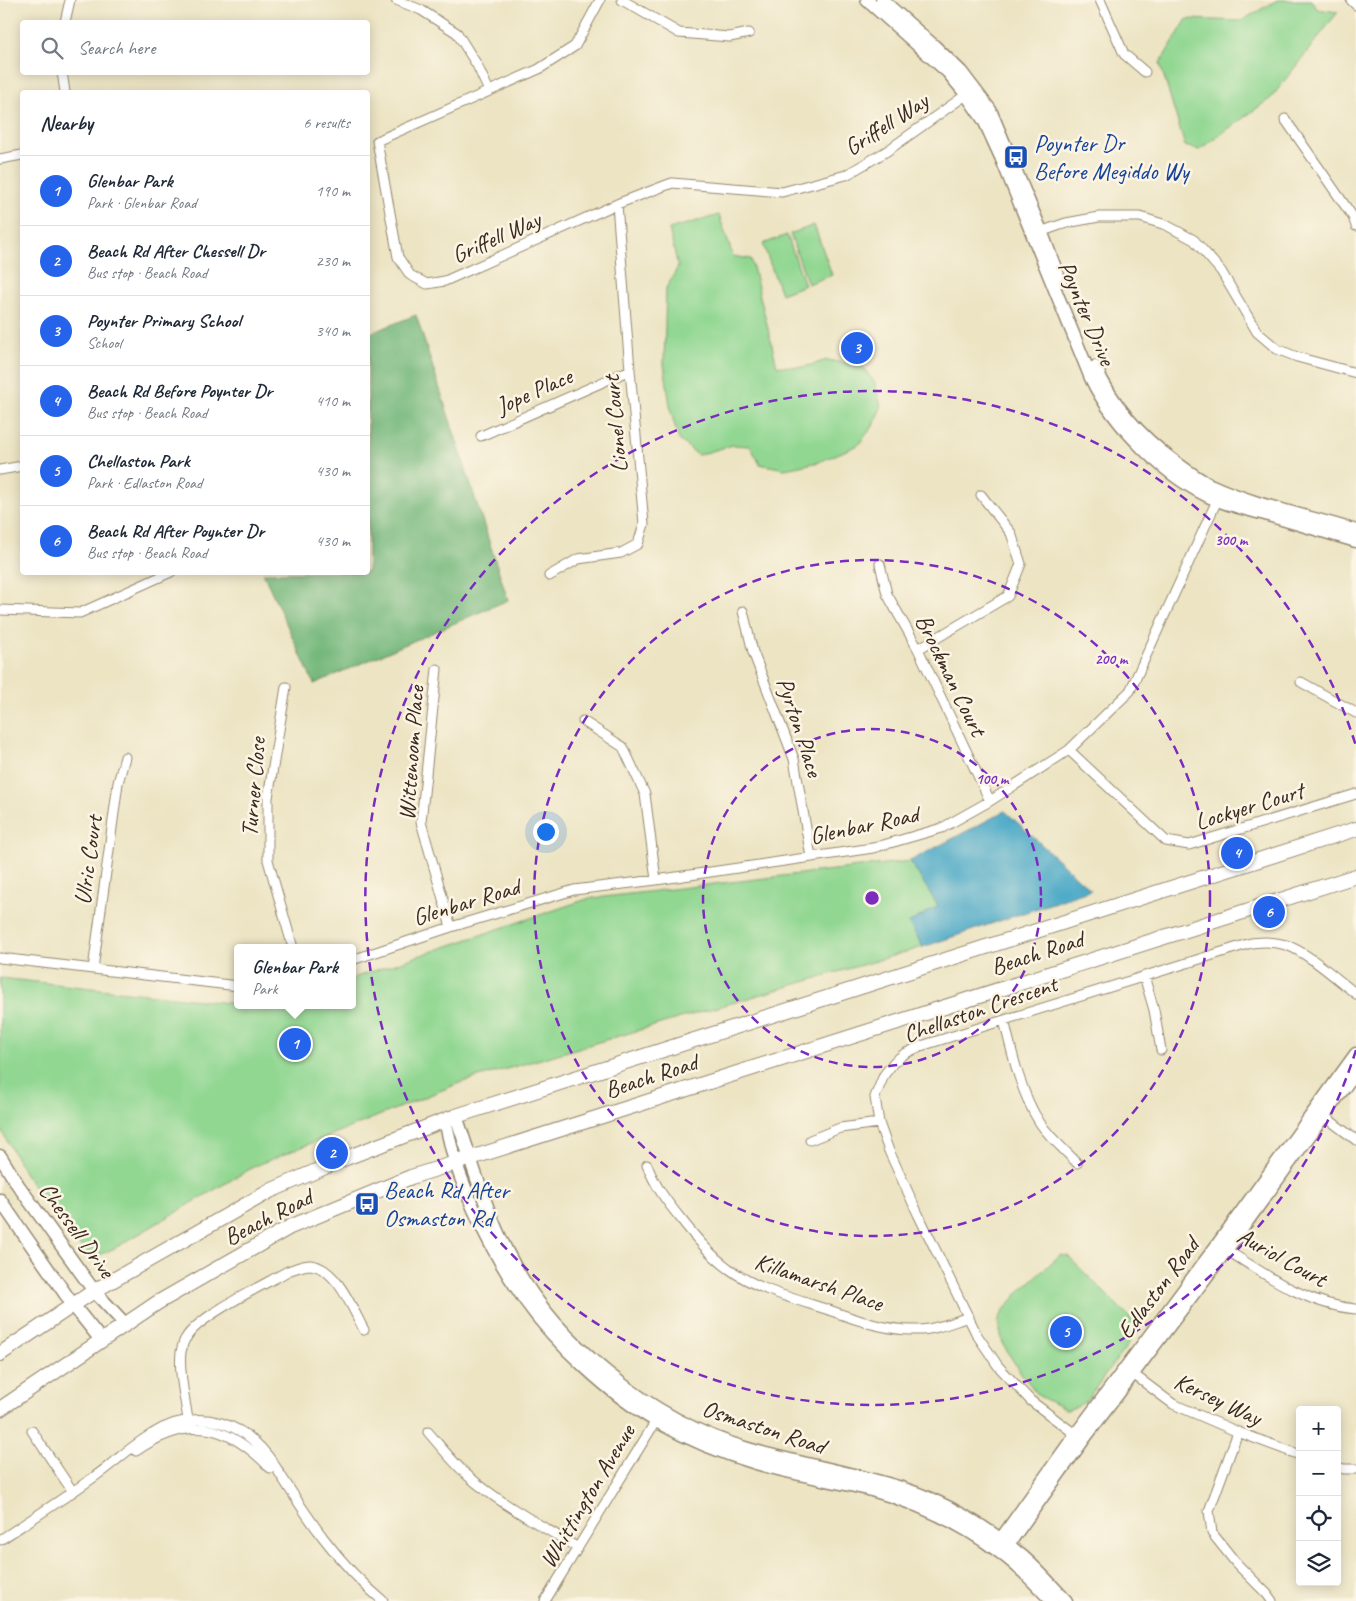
<!DOCTYPE html>
<html lang="en">
<head>
<meta charset="utf-8">
<style>
  :root { --surface:#fff; --page:#f6f6f7; --text:#1f2937; --muted:#747a83; --line:#e0e1e3; --accent:#2563eb }
  body { margin:0; font-family:Caveat,sans-serif; background:var(--page); color:var(--text) }
  .controls { position:absolute; right:15px; bottom:15px; display:grid; overflow:hidden; border-radius:5px; box-shadow:0 2px 12px #0003 }
  .controls button { width:45px; height:45px; display:grid; place-items:center; padding:0; border:0; border-bottom:1px solid var(--line); background:var(--surface); color:var(--text); font:25px sans-serif }
  .you { position:absolute; left:545px; top:831px; width:18px; height:18px; margin:-12px; border:4px solid #fff; border-radius:50%; background:#1a73e8; box-shadow:0 0 0 8px #1a73e833 }
  .badge { display:grid; place-items:center; width:32px; height:32px; border-radius:50%; background:var(--accent); color:#fff; font-size:16px; font-weight:700 }
  .pin { position:absolute; translate:-50% -50%; border:2px solid #fff; box-shadow:0 1px 5px #0006 }
  .popup { position:absolute; left:234px; top:944px; width:122px; height:65px; box-sizing:border-box; display:grid; place-content:center; border-radius:5px; background:var(--surface); filter:drop-shadow(0 1px 4px #0005); font-size:16px; white-space:nowrap; color:var(--muted) }
  .popup b { font-size:19px; color:var(--text) }
  .popup::after { content:''; position:absolute; left:50%; top:100%; margin-left:-10px; border:10px solid transparent; border-top-color:var(--surface) }
  .list { margin:0; padding:0; list-style:none }
  h2 { display:flex; justify-content:space-between; align-items:center; height:65px; margin:0; padding:0 20px; font-size:21px }
  h2 small { font-size:16px; font-weight:400; color:var(--muted) }
  .list li { display:grid; grid-template-columns:32px 1fr auto; gap:15px; align-items:center; box-sizing:border-box; height:70px; padding:0 20px; border-top:1px solid var(--line) }
  .list b { display:block; font-size:19px; white-space:nowrap }
  .list p { margin:0; font-size:16px; white-space:nowrap; color:var(--muted) }
  .list em { font-size:16px; font-style:normal; color:var(--muted) }
  .icon { flex:none; width:28px; height:28px; fill:none; stroke:currentColor; stroke-width:2; stroke-linecap:round; stroke-linejoin:round }
  .map { position:relative; flex:none; width:1356px; height:1601px; overflow:hidden }
  .search { position:absolute; background:var(--surface); box-shadow:0 2px 12px #0003; left:20px; top:20px; width:350px; height:55px; display:flex; align-items:center; gap:12px; box-sizing:border-box; padding:0 18px; border-radius:5px; color:var(--muted); font-size:19px }
  .panel { position:absolute; background:var(--surface); box-shadow:0 2px 12px #0003; left:20px; top:90px; width:350px; height:485px; border-radius:5px }
  .map>svg:first-child { display:block }
  .green { fill:#91d792; stroke:#668058 }
  .forest { fill:#74b87c; stroke:#58714d }
  .water { fill:#47a7c6; stroke:#416872 }
  .lines { fill:none; stroke-linecap:round; stroke-linejoin:round }
  .street-casing { stroke:#948770; stroke-width:11 }
  .secondary-casing { stroke:#948770; stroke-width:15 }
  .primary-casing { stroke:#948770; stroke-width:16 }
  .street { stroke:#fff; stroke-width:9 }
  .secondary { stroke:#fff; stroke-width:12 }
  .primary { stroke:#fff; stroke-width:14 }
  .ring { fill:none; stroke:#7b2cbf; stroke-width:2.5; stroke-dasharray:9 6 }
  .labels { text-anchor:middle; dominant-baseline:central; stroke-width:5; stroke-linejoin:round; paint-order:stroke }
  .street-label { font-size:24px; fill:#3b2a1e; stroke:#fcf5e5 }
  .transit-label { font-size:24px; fill:#164399; stroke:#fcf5e5; text-anchor:start }
  .centre { fill:#7b2cbf; stroke:#fcf5e5; stroke-width:2.5 }
  .ring-label { font-size:15px; text-anchor:middle; font-weight:bold; fill:#7b2cbf; stroke:#fcf5e5; stroke-width:5; stroke-linejoin:round; paint-order:stroke }
</style>
</head>
<body>
<div class="map">
<svg width="1356" height="1601" viewBox="0 0 1356 1601">
  <rect width="100%" height="100%" fill="#fcf5e5"/>
  <filter id="ink" filterUnits="userSpaceOnUse"><feTurbulence type="fractalNoise" baseFrequency=".02" numOctaves="2"/><feDisplacementMap in="SourceGraphic" scale="10" xChannelSelector="R" yChannelSelector="G"/><feConvolveMatrix kernelMatrix="1 2 1 2 8 2 1 2 1" color-interpolation-filters="sRGB"/></filter>
  <filter id="wash" filterUnits="userSpaceOnUse"><feTurbulence type="fractalNoise" baseFrequency=".0096" numOctaves="4" result="noise"/><feDisplacementMap in="SourceGraphic" scale="20" xChannelSelector="R" yChannelSelector="G"/><feGaussianBlur stdDeviation="1.12" result="paint"/><feColorMatrix in="noise" values="0 0 0 0 0 0 0 0 0 0 0 0 0 0 0 0 0 1.4 0 .05"/><feComposite in="paint" operator="in"/></filter>
  <g filter="url(#wash)">
    <rect width="100%" height="100%" fill="#ece4c3"/>
    <!-- green -->
    <path class="green" d="M 1277,0 L 1311,0 L 1317,9 L 1338,12 L 1271,98 L 1199,150 L 1185,146 L 1160,63 L 1187,19 L 1241,21 Z
      M 719,215 L 733,256 L 751,259 L 777,366 L 804,367 L 827,360 L 862,366 L 875,383 L 881,407 L 873,426 L 858,445 L 819,462 L 785,469 L 760,464 L 750,446 L 733,445 L 698,455 L 679,440 L 671,412 L 664,364 L 666,288 L 678,267 L 669,229 Z
      M 814,225 L 832,275 L 808,284 L 790,234 Z
      M 787,235 L 805,285 L 781,294 L 763,244 Z
      M 910,861 L 938,906 L 909,923 L 923,947 L 462,1082 L 255,1166 L 115,1248 L 90,1259 L 25,1174 L 0,1128 L 0,978 L 237,1004 L 238,1005 L 266,1007 L 272,1005 L 352,1005 L 353,978 L 587,899 Z
      M 1060,1255 L 1068,1256 L 1133,1321 L 1133,1329 L 1129,1343 L 1086,1401 L 1078,1406 L 1067,1410 L 1039,1396 L 1021,1373 L 1003,1345 L 998,1321 L 1004,1310 L 1020,1291 Z"/>
    <!-- forest -->
    <path class="forest" d="M 416,315 L 508,600 L 314,684 L 263,573 L 368,572 L 368,334 Z"/>
    <!-- water -->
    <path class="water" d="M 1005,811 L 1091,890 L 923,947 L 909,923 L 938,906 L 910,861 Z"/>
  </g>
  <g filter="url(#ink)">
    <g class="lines">
      <defs>
        <path id="street" d="M 396,0 L 421,10 L 457,33 L 477,65 L 489,91
          M 600,0 L 575,46 L 539,69 L 377,141 L 398,257 L 410,275 L 427,284 L 445,281 L 617,204 L 672,183 L 782,192 L 846,175 L 887,151 L 970,92
          M 622,0 L 679,33 L 730,37 L 749,33
          M 1100,0 L 1124,54 L 1145,72
          M 1351,0 L 1356,5
          M 65,22 L 70,0
          M 62,72 L 65,92
          M 1285,119 L 1353,217 L 1356,226
          M 0,159 L 22,155
          M 1037,233 L 1066,223 L 1099,217 L 1140,217 L 1166,225 L 1194,240 L 1221,271 L 1257,332 L 1277,349 L 1297,357 L 1356,373
          M 481,436 L 630,370
          M 0,470 L 22,466
          M 880,564 L 887,594 L 918,649 L 990,801
          M 549,576 L 578,559 L 621,553 L 638,544 L 644,524 L 630,370 L 617,204
          M 0,610 L 80,613 L 171,572
          M 743,611 L 753,652 L 794,759 L 811,857
          M 918,649 L 1008,596 L 1021,564 L 1011,533 L 981,495
          M 437,669 L 421,822 L 451,927
          M 1301,682 L 1356,713
          M 286,687 L 268,798 L 268,860 L 293,948
          M 583,721 L 623,747 L 645,794 L 656,880
          M 1069,750 L 1166,841 L 1189,845 L 1356,794
          M 0,958 L 238,986
          M 352,960 L 451,927 L 574,890 L 656,880 L 873,848 L 942,828 L 990,801 L 1069,750 L 1130,691 L 1219,496
          M 93,969 L 118,783 L 125,757
          M 1144,976 L 1154,1010 L 1161,1050
          M 1004,1020 C 1012,1053 1021,1094 1040,1123 C 1050,1138 1065,1150 1077,1163
          M 1320,1113 L 1356,1140
          M 810,1140 L 840,1128 L 879,1123
          M 647,1165 C 655,1186 667,1202 681,1219 C 695,1237 710,1255 728,1268 C 757,1290 795,1299 829,1310 C 857,1320 887,1331 917,1330 C 935,1330 952,1322 969,1317
          M 1222,1247 C 1263,1273 1306,1305 1356,1309
          M 1129,1371 L 1173,1404 L 1238,1432 L 1300,1455
          M 189,1428 C 187,1406 178,1374 181,1352 C 182,1348 183,1341 186,1338 C 198,1316 264,1285 288,1271 C 296,1268 303,1265 311,1265 C 337,1268 353,1310 364,1330
          M 32,1431 L 73,1492
          M 428,1432 C 441,1447 453,1462 467,1475 C 500,1504 541,1525 578,1548
          M 1238,1432 L 1209,1511 L 1212,1533 L 1236,1563 L 1267,1594 L 1272,1601
          M 1079,1437 L 1031,1401 L 998,1366 L 988,1351 L 977,1335 L 918,1214 L 889,1151 L 879,1123 L 875,1097 L 884,1075 L 894,1062 L 904,1054 L 921,1046 L 1251,943 C 1263,942 1274,941 1286,945 C 1307,952 1337,979 1356,994
          M 136,1451 C 188,1415 227,1423 270,1468
          M 1337,1467 L 1344,1469 L 1356,1469
          M 0,1540 C 32,1519 63,1499 94,1477 C 114,1463 131,1446 152,1434 C 198,1405 247,1422 275,1466 C 307,1517 337,1563 383,1601
          M 545,1601 L 659,1416"/>
        <path id="secondary" d="M 867,0 L 948,72 L 966,94 L 984,120 L 1001,157 L 1091,378 C 1114,426 1167,479 1217,500 C 1233,506 1249,510 1265,514 C 1295,523 1326,532 1356,541
          M 882,0 L 934,46 L 961,72 L 990,110 L 1041,231 L 1060,281
          M 1095,367 C 1113,406 1140,437 1175,462 C 1186,470 1198,479 1210,485 C 1256,506 1308,516 1356,531
          M 456,1116 C 472,1162 485,1209 507,1252 C 552,1342 652,1421 748,1449 C 798,1464 851,1472 901,1488 C 943,1501 989,1528 1023,1557 C 1038,1570 1052,1586 1066,1601
          M 445,1121 C 449,1135 451,1150 456,1164 C 473,1212 496,1259 525,1300 C 556,1344 611,1395 658,1422 C 688,1439 722,1453 756,1463 C 793,1474 831,1480 868,1489 C 916,1502 962,1523 1001,1553 C 1020,1567 1036,1584 1052,1601
          M 0,1156 L 18,1185 L 94,1291 L 125,1324
          M 0,1200 L 73,1305 L 101,1340
          M 996,1546 L 1076,1434 L 1218,1244 L 1356,1054
          M 1004,1550 L 1083,1440 L 1227,1249 L 1356,1071"/>
        <path id="primary" d="M 0,1354 L 94,1291 L 270,1191 L 346,1158 L 456,1116 L 1356,829
          M 0,1409 L 157,1303 L 211,1272 L 290,1227 L 411,1177 L 1356,876"/>
      </defs>
      <!-- street casing -->
      <use href="#street" class="street-casing"/>
      <!-- secondary casing -->
      <use href="#secondary" class="secondary-casing"/>
      <!-- primary casing -->
      <use href="#primary" class="primary-casing"/>
      <!-- street -->
      <use href="#street" class="street"/>
      <!-- secondary -->
      <use href="#secondary" class="secondary"/>
      <!-- primary -->
      <use href="#primary" class="primary"/>
    </g>
  </g>
  <!-- distance rings -->
  <g class="ring">
    <circle cx="872" cy="898" r="169"/>
    <circle cx="872" cy="898" r="338"/>
    <path d="M1356 1050A507 507 0 1 1 1356 746"/>
  </g>
  <!-- icons -->
  <defs>
    <symbol id="bus-square" viewBox="-11 -11 22 22"><rect x="-9" y="-9" width="18" height="18" rx="4" fill="#1a4fb4" stroke="#fcf5e5"/><path d="M-5-6H5V4H4V6H2V4H-2V6H-4V4H-5ZM-3.5-4V0h7V-4ZM-3.5 1.2v1.5H-2V1.2ZM2 1.2v1.5H3.5V1.2Z" fill="#fff"/></symbol>
  </defs>
  <g fill-rule="evenodd">
    <use href="#bus-square" x="1002" y="143" width="28" height="28"/>
    <use href="#bus-square" x="353" y="1190" width="28" height="28"/>
  </g>
  <g class="labels">
    <!-- street labels -->
    <g class="street-label">
      <text transform="translate(886 124) rotate(-33)">Griffell Way</text>
      <text transform="translate(496 237) rotate(-24)">Griffell Way</text>
      <text transform="translate(1087 313) rotate(67)">Poynter Drive</text>
      <text transform="translate(534 391) rotate(-24)">Jope Place</text>
      <text transform="translate(615 424) rotate(-95)">Lionel Court</text>
      <text transform="translate(951 675) rotate(64)">Brockman Court</text>
      <text transform="translate(800 727) rotate(72)">Pyrton Place</text>
      <text transform="translate(411 753) rotate(-86)">Wittenoom Place</text>
      <text transform="translate(253 787) rotate(-85)">Turner Close</text>
      <text transform="translate(1249 806) rotate(-17)">Lockyer Court</text>
      <text transform="translate(864 825) rotate(-12)">Glenbar Road</text>
      <text transform="translate(88 860) rotate(-82)">Ulric Court</text>
      <text transform="translate(466 902) rotate(-17)">Glenbar Road</text>
      <text transform="translate(1037 953) rotate(-18)">Beach Road</text>
      <text transform="translate(980 1009) rotate(-19)">Chellaston Crescent</text>
      <text transform="translate(651 1076) rotate(-18)">Beach Road</text>
      <text transform="translate(268 1217) rotate(-27)">Beach Road</text>
      <text transform="translate(77 1230) rotate(54)">Chessell Drive</text>
      <text transform="translate(1282 1257) rotate(29)">Auriol Court</text>
      <text transform="translate(819 1282) rotate(19)">Killamarsh Place</text>
      <text transform="translate(1158 1288) rotate(-53)">Edlaston Road</text>
      <text transform="translate(1218 1399) rotate(25)">Kersey Way</text>
      <text transform="translate(764 1427) rotate(18)">Osmaston Road</text>
      <text transform="translate(587 1496) rotate(-59)">Whittington Avenue</text>
    </g>
    <!-- transit labels -->
    <g class="transit-label">
      <text x="1034" y="143">Poynter Dr<tspan x="1034" dy="28">Before Megiddo Wy</tspan></text>
      <text x="384" y="1190">Beach Rd After<tspan x="384" dy="28">Osmaston Rd</tspan></text>
    </g>
  </g>
  <circle cx="872" cy="898" r="8" class="centre"/>
  <g class="ring-label">
    <text x="1231" y="545">300 m</text>
    <text x="1111" y="664">200 m</text>
    <text x="992" y="784">100 m</text>
  </g>
</svg>
<div class="controls">
<button>+</button>
<button>−</button>
<button><svg class="icon" aria-label="locate" viewBox="0 0 24 24"><circle cx="12" cy="12" r="6"/><path d="M12 2v4M12 18v4M2 12h4M18 12h4"/></svg></button>
<button><svg class="icon" aria-label="layers" viewBox="0 0 24 24"><path d="M12 4l9 5-9 5-9-5zM3 14l9 5 9-5"/></svg></button>
</div>
<div class="you"></div>
<div class="pin badge" style="left:295px;top:1044px">1</div>
<div class="popup"><b>Glenbar Park</b>Park</div>
<div class="pin badge" style="left:332px;top:1153px">2</div>
<div class="pin badge" style="left:857px;top:348px">3</div>
<div class="pin badge" style="left:1237px;top:853px">4</div>
<div class="pin badge" style="left:1066px;top:1332px">5</div>
<div class="pin badge" style="left:1269px;top:912px">6</div>
<div class="search"><svg class="icon" aria-label="search" viewBox="0 0 24 24"><circle cx="10" cy="10" r="6"/><path d="M15 15l6 6"/></svg>Search here</div>
<section class="panel">
<h2>Nearby<small>6 results</small></h2>
<ul class="list">
<li><span class="badge">1</span><div><b>Glenbar Park</b><p>Park · Glenbar Road</p></div><em>190 m</em></li>
<li><span class="badge">2</span><div><b>Beach Rd After Chessell Dr</b><p>Bus stop · Beach Road</p></div><em>230 m</em></li>
<li><span class="badge">3</span><div><b>Poynter Primary School</b><p>School</p></div><em>340 m</em></li>
<li><span class="badge">4</span><div><b>Beach Rd Before Poynter Dr</b><p>Bus stop · Beach Road</p></div><em>410 m</em></li>
<li><span class="badge">5</span><div><b>Chellaston Park</b><p>Park · Edlaston Road</p></div><em>430 m</em></li>
<li><span class="badge">6</span><div><b>Beach Rd After Poynter Dr</b><p>Bus stop · Beach Road</p></div><em>430 m</em></li>
</ul>
</section>
</div>
</body>
</html>
